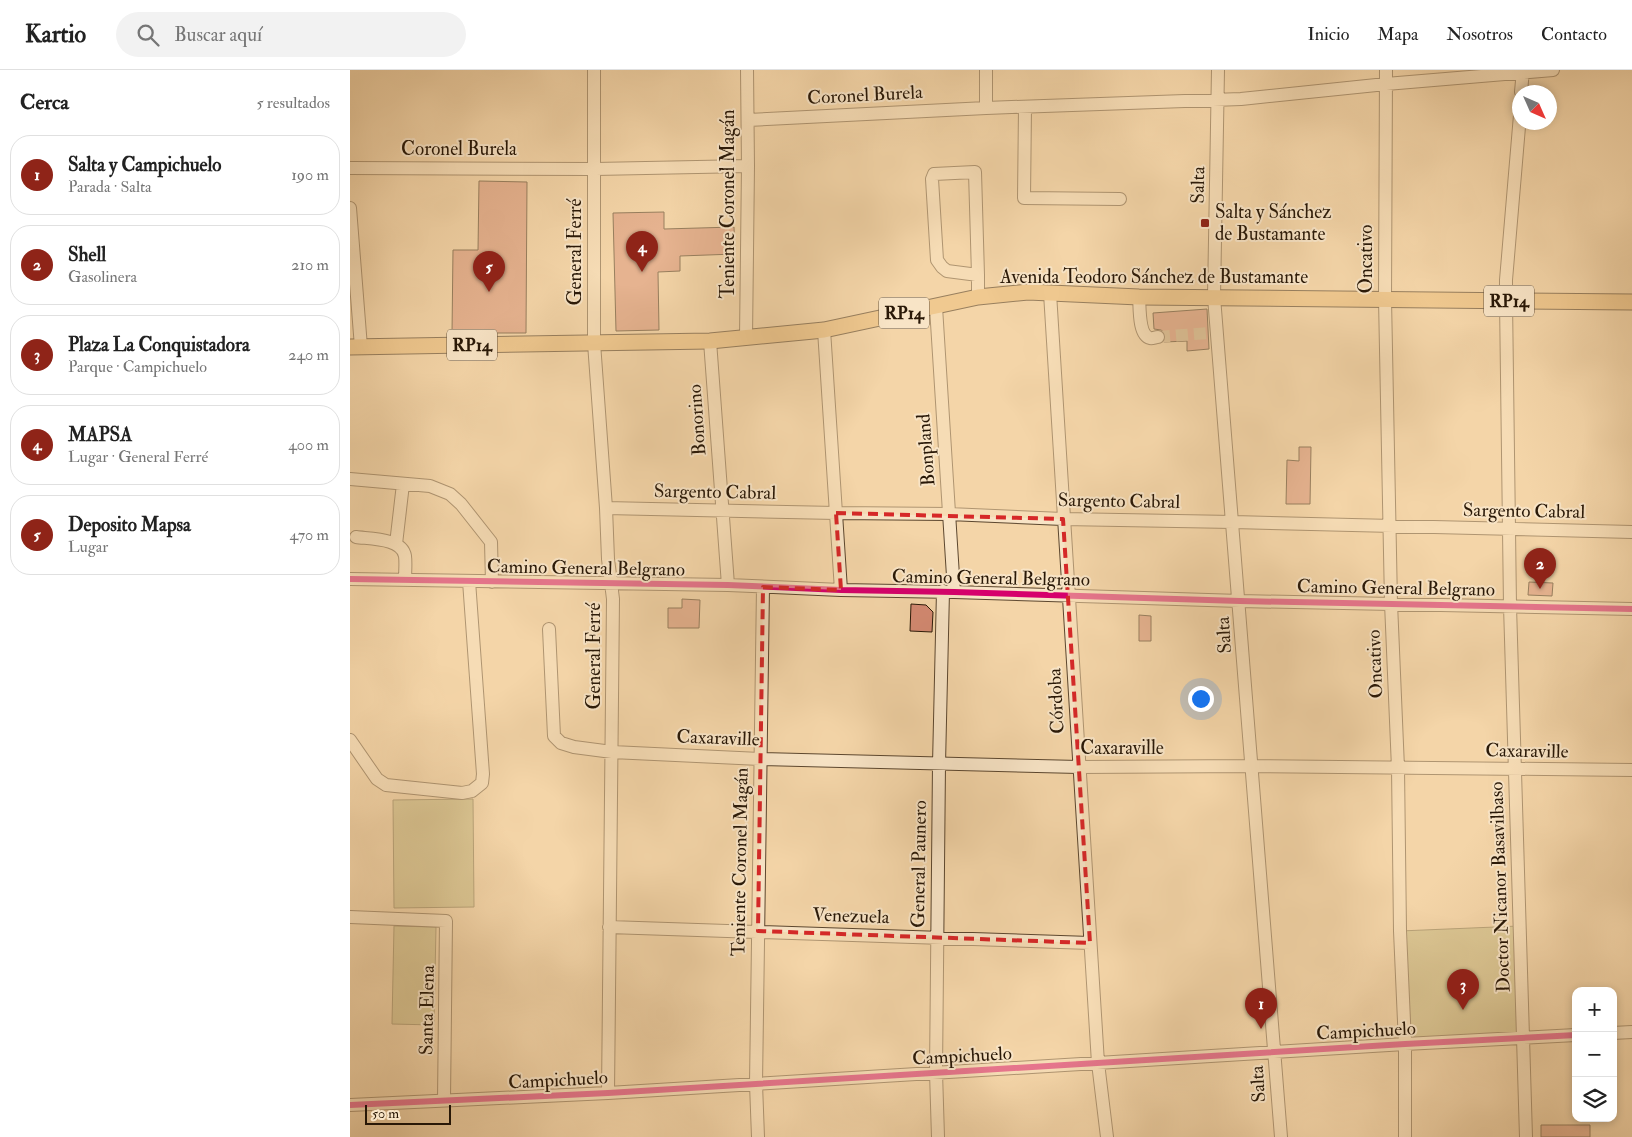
<!DOCTYPE html>
<html lang="es">
<head>
<meta charset="utf-8">
<style>
  :root { --surface:#fff; --page:#f2f2f2; --text:#222; --muted:#767676; --line:#e0e0e0; --accent:#8f2418 }
  body { margin:0; font-family:"IM FELL Double Pica",serif; background:var(--page); color:var(--text) }
  .controls { position:absolute; right:15px; bottom:15px; display:grid; overflow:hidden; border-radius:10px; box-shadow:0 2px 8px #0003 }
  .controls button { width:45px; height:45px; display:grid; place-items:center; padding:0; border:0; border-bottom:1px solid var(--line); background:var(--surface); color:var(--text); font:25px sans-serif }
  .compass { position:absolute; left:1162px; top:15px; width:45px; height:45px; border-radius:50%; background:var(--surface); box-shadow:0 2px 8px #0003; rotate:135deg }
  .scale { position:absolute; left:15px; bottom:12px; width:86px; box-sizing:border-box; padding-left:5px; border:2px solid #291807; border-top:0; font-size:14px; line-height:18px; white-space:nowrap; color:#291807; -webkit-text-stroke:4px #f8e4c6; paint-order:stroke }
  .you { position:absolute; left:850px; top:628px; width:18px; height:18px; margin:-12px; border:4px solid #fff; border-radius:50%; background:#1a73e8; box-shadow:0 0 0 8px #1a73e833 }
  .badge { display:grid; place-items:center; width:32px; height:32px; border-radius:50%; background:var(--accent); color:#fff; font-size:16px; font-weight:700 }
  .pin { position:absolute; translate:-50% -41px; filter:drop-shadow(0 1px 2px #0008) }
  .pin::after { content:''; position:absolute; top:26px; width:18px; height:15px; background:inherit; clip-path:polygon(0 0,100% 0,50% 100%) }
  .list { margin:0; padding:0; list-style:none }
  h2 { display:flex; justify-content:space-between; align-items:center; height:65px; margin:0; padding:0 20px; font-size:21px }
  h2 small { font-size:16px; font-weight:400; color:var(--muted) }
  .list li { display:grid; grid-template-columns:32px 1fr auto; gap:15px; align-items:center; box-sizing:border-box; height:80px; margin:0 10px 10px; padding:0 10px; border:1px solid var(--line); border-radius:20px }
  .list b { display:block; font-size:19px; white-space:nowrap }
  .list p { margin:0; font-size:16px; white-space:nowrap; color:var(--muted) }
  .list em { font-size:16px; font-style:normal; color:var(--muted) }
  .icon { flex:none; width:28px; height:28px; fill:none; stroke:currentColor; stroke-width:2; stroke-linecap:round; stroke-linejoin:round }
  .map { position:relative; flex:none; width:1282px; height:1067px; overflow:hidden }
  header { display:flex; align-items:center; gap:30px; box-sizing:border-box; height:70px; padding:0 25px; background:var(--surface); border-bottom:1px solid var(--line) }
  header strong { font-size:24px }
  nav { display:flex; gap:28px; margin-inline-start:auto; font-size:18px }
  .search { width:350px; height:45px; background:var(--page); display:flex; align-items:center; gap:12px; box-sizing:border-box; padding:0 18px; border-radius:28px; color:var(--muted); font-size:19px }
  main { display:flex }
  aside { flex:1; background:var(--surface) }
  .map>svg:first-child { display:block }
  .green { fill:#c4bb82; stroke:#766a44 }
  .building { fill:#d58a73; stroke:#291807 }
  .lines { fill:none; stroke-linecap:round; stroke-linejoin:round }
  .minor-tunnel { stroke:#cbaf88; stroke-width:12; stroke-dasharray:12 6; stroke-linecap:butt }
  .minor-casing { stroke:#5c472f; stroke-width:14 }
  .major-casing { stroke:#291807; stroke-width:17 }
  .minor { stroke:#f8e4c6; stroke-width:12 }
  .major { stroke:#eaba74; stroke-width:15 }
  .cycleway-casing { stroke:#f8e4c6; stroke-width:9 }
  .cycleway { stroke:#d6006c; stroke-width:6 }
  .marked { fill:none; stroke:#d62828; stroke-width:4; stroke-dasharray:10 6; stroke-linejoin:round }
  .poi-dot { fill:#8f2418; stroke:#f8e4c6; stroke-width:2 }
  .labels { text-anchor:middle; dominant-baseline:central; stroke-width:4; stroke-linejoin:round; paint-order:stroke }
  .shield { fill:#f8e4c6; stroke:#675540; stroke-width:1 }
  .shield-label { font-size:18px; font-weight:bold; fill:#291807 }
  .street-label { font-size:19px; fill:#291807; stroke:#f8e4c6 }
  .poi-label { font-size:19px; fill:#291807; stroke:#f8e4c6; text-anchor:start }
</style>
</head>
<body>
<header>
<strong>Kartio</strong>
<div class="search"><svg class="icon" aria-label="search" viewBox="0 0 24 24"><circle cx="10" cy="10" r="6"/><path d="M15 15l6 6"/></svg>Buscar aquí</div>
<nav><a>Inicio</a><a>Mapa</a><a>Nosotros</a><a>Contacto</a></nav>
</header>
<main>
<aside>
<h2>Cerca<small>5 resultados</small></h2>
<ul class="list">
<li><span class="badge">1</span><div><b>Salta y Campichuelo</b><p>Parada · Salta</p></div><em>190 m</em></li>
<li><span class="badge">2</span><div><b>Shell</b><p>Gasolinera</p></div><em>210 m</em></li>
<li><span class="badge">3</span><div><b>Plaza La Conquistadora</b><p>Parque · Campichuelo</p></div><em>240 m</em></li>
<li><span class="badge">4</span><div><b>MAPSA</b><p>Lugar · General Ferré</p></div><em>400 m</em></li>
<li><span class="badge">5</span><div><b>Deposito Mapsa</b><p>Lugar</p></div><em>470 m</em></li>
</ul>
</aside>
<div class="map">
<svg width="1282" height="1067" viewBox="0 0 1282 1067">
  <rect width="100%" height="100%" fill="#f4d5a8"/>
  <filter id="stains"><feTurbulence type="fractalNoise" baseFrequency=".004" numOctaves="4"/><feColorMatrix values="0 0 0 0 .2 0 0 0 0 .09 0 0 0 0 .02 0 0 0 .5 -.17"/></filter>
  <radialGradient id="worn" r=".72"><stop offset=".6" stop-color="#630" stop-opacity="0"/><stop offset="1" stop-color="#630" stop-opacity=".3"/></radialGradient>
  <!-- green -->
  <path class="green" d="M 123,729 L 124,837 L 44,838 L 43,730 Z
    M 44,856 L 86,857 L 84,955 L 42,954 Z
    M 1169,856 L 1174,968 L 1055,974 L 1050,861 Z"/>
  <!-- building -->
  <path class="building" d="M 129,111 L 177,112 L 176,263 L 102,263 L 103,180 L 128,180 Z
    M 314,142 L 314,159 L 384,157 L 385,184 L 330,186 L 330,201 L 308,202 L 309,260 L 266,261 L 263,143 Z
    M 857,239 L 859,279 L 837,281 L 837,271 L 814,272 L 816,267 L 814,262 L 811,260 L 804,259 L 803,243 Z
    M 949,377 L 961,377 L 960,434 L 936,434 L 937,390 L 949,391 Z
    M 1179,512 L 1203,513 L 1202,526 L 1178,525 Z
    M 332,529 L 350,530 L 349,558 L 318,558 L 318,538 L 332,538 Z
    M 561,534 L 576,535 L 583,542 L 582,562 L 560,561 Z
    M 789,545 L 801,546 L 801,571 L 789,571 Z
    M 1191,1055 L 1240,1055 L 1240,1067 L 1191,1067 Z"/>
  <g class="lines">
    <!-- minor-tunnel -->
    <path class="minor-tunnel" d="M 808,267 L 858,263"/>
    <defs>
      <path id="minor" d="M 244,0 L 244,273 L 256,438 L 258,489 L 263,529 L 258,1023
        M 868,0 L 864,227 L 931,1067
        M 1036,0 L 1035,229 L 1041,533 L 1048,698 L 1050,861 L 1055,974 L 1055,1067
        M 1171,22 L 1173,0
        M 675,37 L 674,128 L 770,129
        M 636,38 L 636,0
        M 1170,45 L 1156,210 L 1156,231 L 1160,536 L 1176,1067
        M 398,50 L 636,38 L 891,29 L 1036,14 L 1203,0
        M 0,98 L 245,99 L 398,96
        M 0,138 L 11,277
        M 628,205 L 597,201 L 592,197 L 587,190 L 582,109 L 584,104 L 625,102 L 628,205 L 628,227
        M 700,223 L 748,993 L 757,1067
        M 789,227 C 790,236 788,265 800,268 C 802,269 805,267 808,267
        M 586,237 L 604,522
        M 474,260 L 491,520
        M 396,268 L 398,96 L 397,0
        M 360,271 L 378,515
        M 0,409 L 80,416 L 100,424 L 111,434 L 141,472 L 142,512
        M 256,438 L 486,443 L 599,444 L 713,449 L 883,452 L 1282,462
        M 6,467 C 20,469 52,468 55,486 C 56,493 55,502 55,510
        M 46,474 L 53,414
        M 0,509 L 378,515 L 491,520 L 604,522 L 890,531 L 1282,539
        M 199,559 L 204,666 L 211,673 L 224,677 L 262,682 L 410,689 L 729,697 L 902,696 L 1282,700
        M 0,670 L 27,709 L 36,715 L 112,723 L 122,721 L 132,713 L 133,704 L 119,511
        M 0,847 L 96,851 L 94,1030
        M 259,857 L 740,873
        M 1263,963 L 1282,962
        M 0,1035 L 258,1023 L 1055,974 L 1226,965
        M 408,1067 L 406,1014 L 413,517
        M 588,1067 L 586,1002 L 589,694 L 593,521"/>
      <path id="major" d="M 0,277 L 360,271 L 474,260 L 628,227 L 678,222 L 789,227 L 1282,232"/>
    </defs>
    <!-- minor casing -->
    <use href="#minor" class="minor-casing"/>
    <!-- major casing -->
    <use href="#major" class="major-casing"/>
    <!-- minor -->
    <use href="#minor" class="minor"/>
    <!-- major -->
    <use href="#major" class="major"/>
    <defs>
      <path id="cycleway" d="M 0,509 L 378,515 L 491,520 L 604,522 L 890,531 L 1282,539
        M 0,1035 L 258,1023 L 1055,974 L 1226,965"/>
    </defs>
    <!-- cycleway casing -->
    <use href="#cycleway" class="cycleway-casing"/>
    <!-- cycleway -->
    <use href="#cycleway" class="cycleway"/>
  </g>
  <!-- marked area -->
  <path d="M0 0H1282V1067H0ZM 486,443 L 713,449 L 740,873 L 408,861 L 413,517 L 491,520 Z" fill="#f4d5a8" fill-opacity=".55" fill-rule="evenodd"/>
  <path class="marked" d="M 486,443 L 713,449 L 740,873 L 408,861 L 413,517 L 491,520 Z"/>
  <!-- markers -->
  <rect class="poi-dot" x="850" y="148" width="10" height="10" rx="2.5"/>
  <g class="labels">
    <!-- shield labels -->
    <g class="shield">
      <rect x="1134" y="215.5" width="50" height="31" rx="4"/>
      <rect x="529" y="227.5" width="50" height="31" rx="4"/>
      <rect x="97" y="259.5" width="50" height="31" rx="4"/>
    </g>
    <g class="shield-label">
      <text x="1159" y="231">RP14</text>
      <text x="554" y="243">RP14</text>
      <text x="122" y="275">RP14</text>
    </g>
    <!-- street labels -->
    <g class="street-label">
      <text transform="translate(515 25) rotate(-3)">Coronel Burela</text>
      <text x="109" y="79">Coronel Burela</text>
      <text transform="translate(848 115) rotate(-89)">Salta</text>
      <text transform="translate(378 134) rotate(-90)">Teniente Coronel Magán</text>
      <text transform="translate(225 182) rotate(-90)">General Ferré</text>
      <text transform="translate(1016 189) rotate(-90)">Oncativo</text>
      <text x="804" y="207">Avenida Teodoro Sánchez de Bustamante</text>
      <text transform="translate(347 350) rotate(-94)">Bonorino</text>
      <text transform="translate(576 380) rotate(-94)">Bonpland</text>
      <text transform="translate(365 422) rotate(1)">Sargento Cabral</text>
      <text transform="translate(769 431) rotate(1)">Sargento Cabral</text>
      <text transform="translate(1174 441) rotate(1)">Sargento Cabral</text>
      <text transform="translate(236 498) rotate(1)">Camino General Belgrano</text>
      <text transform="translate(641 508) rotate(1)">Camino General Belgrano</text>
      <text transform="translate(1046 518) rotate(1)">Camino General Belgrano</text>
      <text transform="translate(874 565) rotate(-94)">Salta</text>
      <text transform="translate(244 586) rotate(-90)">General Ferré</text>
      <text transform="translate(1025 594) rotate(-92)">Oncativo</text>
      <text transform="translate(706 631) rotate(-93)">Córdoba</text>
      <text transform="translate(368 668) rotate(2)">Caxaraville</text>
      <text x="772" y="678">Caxaraville</text>
      <text transform="translate(1177 681) rotate(1)">Caxaraville</text>
      <text transform="translate(390 792) rotate(-89)">Teniente Coronel Magán</text>
      <text transform="translate(569 794) rotate(-89)">General Paunero</text>
      <text transform="translate(1150 817) rotate(-92)">Doctor Nicanor Basavilbaso</text>
      <text transform="translate(501 846) rotate(2)">Venezuela</text>
      <text transform="translate(77 940) rotate(-89)">Santa Elena</text>
      <text transform="translate(1016 961) rotate(-3)">Campichuelo</text>
      <text transform="translate(612 986) rotate(-3)">Campichuelo</text>
      <text transform="translate(208 1010) rotate(-3)">Campichuelo</text>
      <text transform="translate(908 1014) rotate(-94)">Salta</text>
    </g>
    <!-- poi labels -->
    <g class="poi-label">
      <text x="865" y="142">Salta y Sánchez<tspan x="865" dy="22">de Bustamante</tspan></text>
    </g>
  </g>
  <rect width="100%" height="100%" filter="url(#stains)"/>
  <rect width="100%" height="100%" fill="url(#worn)"/>
</svg>
<div class="controls">
<button>+</button>
<button>−</button>
<button><svg class="icon" aria-label="layers" viewBox="0 0 24 24"><path d="M12 4l9 5-9 5-9-5zM3 14l9 5 9-5"/></svg></button>
</div>
<svg class="compass" viewBox="-18 -18 36 36"><path d="M0-13l5 13h-10z" fill="#e53935"/><path d="M0 13l5-13h-10z" fill="#767676"/></svg>
<div class="scale">50 m</div>
<div class="you"></div>
<div class="pin badge" style="left:911px;top:959px">1</div>
<div class="pin badge" style="left:1190px;top:519px">2</div>
<div class="pin badge" style="left:1113px;top:940px">3</div>
<div class="pin badge" style="left:292px;top:202px">4</div>
<div class="pin badge" style="left:139px;top:222px">5</div>
</div>
</main>
</body>
</html>
